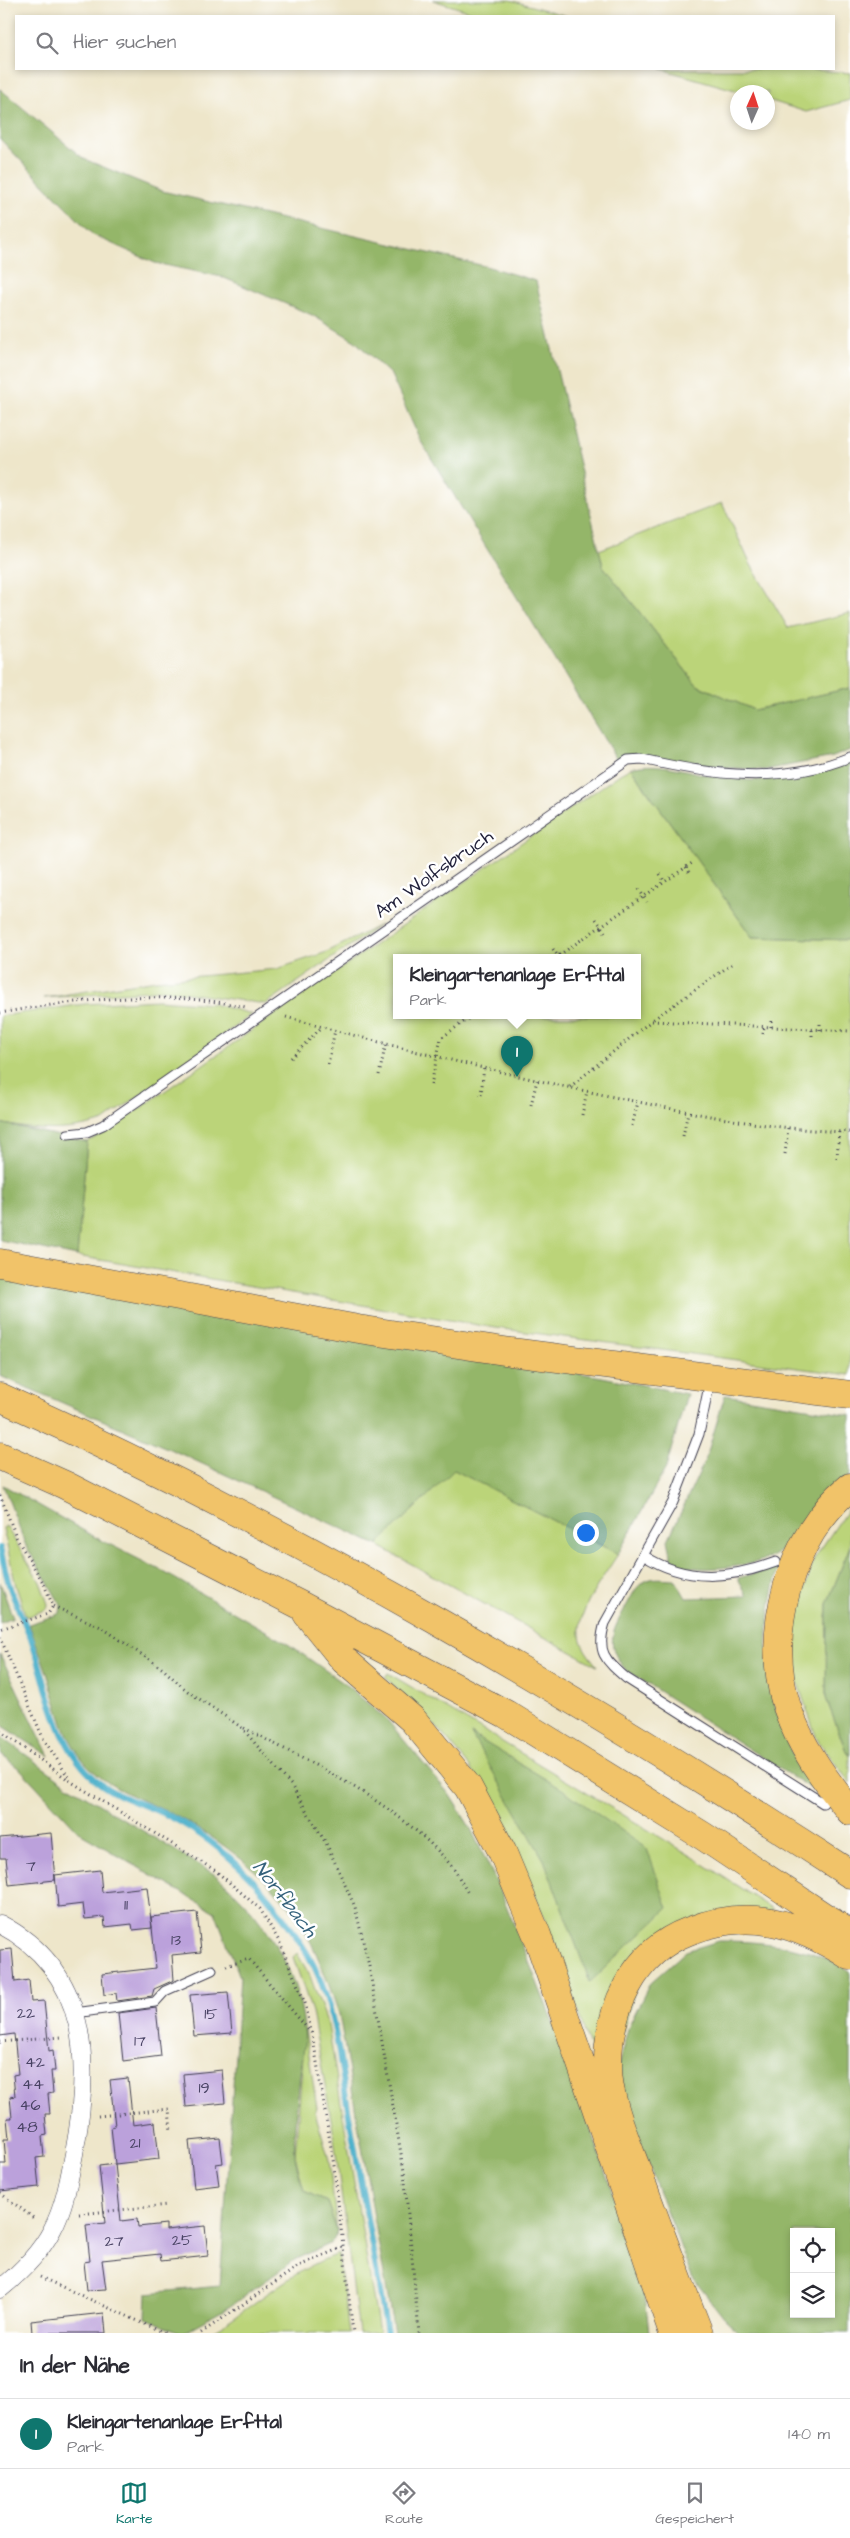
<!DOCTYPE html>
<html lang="de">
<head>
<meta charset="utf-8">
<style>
  :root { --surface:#fff; --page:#f7f7f7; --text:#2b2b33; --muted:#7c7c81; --line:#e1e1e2; --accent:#0f766e }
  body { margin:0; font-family:"Architects Daughter",sans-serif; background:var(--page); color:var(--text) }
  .controls { position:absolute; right:15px; bottom:15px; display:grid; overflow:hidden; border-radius:0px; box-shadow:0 2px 8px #0003 }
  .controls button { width:45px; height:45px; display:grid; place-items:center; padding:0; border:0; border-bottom:1px solid var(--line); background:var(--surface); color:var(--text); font:25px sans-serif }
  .compass { position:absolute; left:730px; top:85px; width:45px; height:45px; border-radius:50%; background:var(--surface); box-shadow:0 2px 8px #0003; rotate:3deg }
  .you { position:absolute; left:585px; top:1532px; width:18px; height:18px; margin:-12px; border:4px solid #fff; border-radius:50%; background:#1a73e8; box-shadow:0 0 0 8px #1a73e833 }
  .badge { display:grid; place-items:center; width:32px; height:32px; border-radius:50%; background:var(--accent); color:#fff; font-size:16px; font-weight:700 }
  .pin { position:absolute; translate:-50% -41px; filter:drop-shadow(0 1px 2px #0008) }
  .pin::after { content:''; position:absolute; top:26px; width:18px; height:15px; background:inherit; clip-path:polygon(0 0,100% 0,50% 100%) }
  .popup { position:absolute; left:393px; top:954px; width:248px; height:65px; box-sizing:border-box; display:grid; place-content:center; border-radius:0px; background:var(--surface); filter:drop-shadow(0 1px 4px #0005); font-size:16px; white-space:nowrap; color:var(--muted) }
  .popup b { font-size:19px; color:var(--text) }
  .popup::after { content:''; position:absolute; left:50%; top:100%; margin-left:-10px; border:10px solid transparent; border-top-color:var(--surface) }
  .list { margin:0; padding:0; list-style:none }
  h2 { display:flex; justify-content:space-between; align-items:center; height:65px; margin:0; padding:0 20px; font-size:21px }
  h2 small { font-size:16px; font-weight:400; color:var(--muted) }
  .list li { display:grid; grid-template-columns:32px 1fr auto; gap:15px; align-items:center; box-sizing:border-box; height:70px; padding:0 20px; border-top:1px solid var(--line) }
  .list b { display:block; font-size:19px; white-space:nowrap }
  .list p { margin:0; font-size:16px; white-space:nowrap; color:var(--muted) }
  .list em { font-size:16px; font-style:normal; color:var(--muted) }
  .icon { flex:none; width:28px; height:28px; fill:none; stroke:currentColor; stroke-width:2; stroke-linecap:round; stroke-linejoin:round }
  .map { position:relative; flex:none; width:850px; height:2333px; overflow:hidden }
  .search { position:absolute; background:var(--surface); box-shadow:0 2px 8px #0003; left:15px; right:15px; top:15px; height:55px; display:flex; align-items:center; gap:12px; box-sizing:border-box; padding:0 18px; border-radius:0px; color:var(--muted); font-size:19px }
  .sheet { height:135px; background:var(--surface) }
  nav { display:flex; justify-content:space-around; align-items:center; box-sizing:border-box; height:70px; border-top:1px solid var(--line); background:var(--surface); font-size:14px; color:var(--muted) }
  nav a { display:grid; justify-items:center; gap:2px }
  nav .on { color:var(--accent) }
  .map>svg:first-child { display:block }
  .green { fill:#bbd479; stroke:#6e7b5a; fill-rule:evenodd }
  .forest { fill:#94b669; stroke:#5b6c52; fill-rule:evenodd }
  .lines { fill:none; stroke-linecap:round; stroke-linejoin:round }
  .stream { stroke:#4aafc9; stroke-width:6 }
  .building { fill:#bba1db }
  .service-casing { stroke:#413f50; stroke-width:11 }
  .minor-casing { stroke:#413f50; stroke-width:19 }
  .motorway-casing { stroke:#413f50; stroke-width:29 }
  .path { stroke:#413f50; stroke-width:3; stroke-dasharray:1 4; stroke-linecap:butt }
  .service { stroke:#fff; stroke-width:9 }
  .minor { stroke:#fff; stroke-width:18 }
  .motorway { stroke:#f1c369; stroke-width:28 }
  .labels { text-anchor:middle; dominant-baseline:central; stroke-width:5; stroke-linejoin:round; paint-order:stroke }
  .number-label { font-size:16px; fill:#484263 }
  .street-label { font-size:19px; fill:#22223b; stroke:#fff }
  .water-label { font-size:20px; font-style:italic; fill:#34617b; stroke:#fff }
</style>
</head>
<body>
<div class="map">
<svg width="850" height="2333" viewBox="0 0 850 2333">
  <rect width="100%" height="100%" fill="#fff"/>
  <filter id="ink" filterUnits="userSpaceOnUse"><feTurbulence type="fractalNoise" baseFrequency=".02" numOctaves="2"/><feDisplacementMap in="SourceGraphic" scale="10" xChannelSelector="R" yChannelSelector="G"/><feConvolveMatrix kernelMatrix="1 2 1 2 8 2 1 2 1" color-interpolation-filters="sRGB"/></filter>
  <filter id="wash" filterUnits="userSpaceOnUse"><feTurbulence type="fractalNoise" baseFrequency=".0096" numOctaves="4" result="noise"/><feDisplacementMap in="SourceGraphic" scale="20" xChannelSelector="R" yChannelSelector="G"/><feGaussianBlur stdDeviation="1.12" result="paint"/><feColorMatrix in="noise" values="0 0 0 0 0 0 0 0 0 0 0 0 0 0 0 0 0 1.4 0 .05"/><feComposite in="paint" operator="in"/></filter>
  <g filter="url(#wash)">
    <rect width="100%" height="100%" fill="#eee6ca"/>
    <!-- green -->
    <path class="green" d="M 433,0 L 510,0 L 567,16 L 484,16 Z
      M 661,69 L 804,69 L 850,73 L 850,100 L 806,112 L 768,100 L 768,92 L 742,92 Z
      M 722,503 L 750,563 L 788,628 L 850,613 L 850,688 L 754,710 L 697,685 L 603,566 L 599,550 Z
      M 631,768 L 752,937 L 850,940 L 850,1375 L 496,1328 L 77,1256 L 87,1142 L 106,1132 L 620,774 ZM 397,958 L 637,958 L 637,1016 L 397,1016 Z
      M 380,925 L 266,1004 L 165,990 L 44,998 L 156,980 L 277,969 L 327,952 Z
      M 158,1000 L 213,1004 L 252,1014 L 104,1121 C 67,1133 37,1131 0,1123 L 0,1016 L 85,1004 Z
      M 453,1469 L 618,1554 C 605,1575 577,1611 580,1635 C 581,1647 590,1657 597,1666 L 377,1545 Z
      M 850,1506 L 850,1546 L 827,1604 L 826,1698 L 846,1751 L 850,1756 L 850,1783 L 817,1739 L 796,1678 L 795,1622 L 814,1559 Z
      M 6,1526 L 40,1582 L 48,1604 L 47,1609 L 26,1617 L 16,1586 L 3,1528 Z
      M 388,1673 L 693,1857 L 774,1910 L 647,1948 L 605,2092 L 557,1951 L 515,1843 L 467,1763 L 440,1731 L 385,1677 Z
      M 297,1953 L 310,1976 L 328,2025 L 379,2333 L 359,2333 L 333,2130 L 312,2012 L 293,1957 Z
      M 305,2030 L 317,2108 L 315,2112 L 329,2160 L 337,2231 L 327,2202 L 304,2191 L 295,2155 Z
      M 338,2254 L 349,2333 L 209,2333 C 253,2308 289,2271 338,2254 Z"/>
    <!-- forest -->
    <path class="forest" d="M 0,89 L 84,159 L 162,191 L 489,267 L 536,281 L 603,566 L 697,685 L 754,710 L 850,688 L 850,750 L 833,757 L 765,770 L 689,765 L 642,755 L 617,760 L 420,440 L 391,375 L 355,341 L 312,315 L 222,277 L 155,263 L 93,235 L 0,139 Z
      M 850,762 L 850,940 L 752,937 L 631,768 C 658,760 691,773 718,777 C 759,784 812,780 850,762 Z
      M 0,1123 L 87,1142 L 77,1256 L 0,1240 Z
      M 0,1274 L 602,1377 L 687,1394 L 666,1468 L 618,1554 L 454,1470 L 377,1545 L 181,1454 L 0,1376 Z
      M 725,1395 L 850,1415 L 850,1475 C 827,1501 804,1533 776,1554 C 759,1566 705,1572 685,1566 C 681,1565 676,1561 672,1559 L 668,1540 L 706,1458 Z
      M 3,1485 L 95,1537 L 162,1571 L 285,1642 L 345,1684 L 388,1721 L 449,1794 L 470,1827 L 498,1885 L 561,2042 L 644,2285 L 649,2333 L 394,2333 L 339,2014 C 328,1982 317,1950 299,1921 C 273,1880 219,1838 176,1816 C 143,1799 107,1790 83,1760 C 62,1733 57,1702 46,1670 C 41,1654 34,1639 29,1624 L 56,1615 L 60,1613 L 61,1605 L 26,1546 Z
      M 850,1546 L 850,1756 L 846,1751 L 826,1698 L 827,1604 Z
      M 779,1567 C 761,1633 763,1690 792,1753 C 798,1767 810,1781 819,1794 L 626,1670 C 603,1644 613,1630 628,1603 C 632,1596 636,1586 644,1582 C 652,1576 665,1579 675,1579 L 686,1598 L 747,1596 L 738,1578 Z
      M 0,1582 L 13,1618 L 0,1623 Z
      M 0,1654 L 49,1756 L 0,1724 Z
      M 471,1734 L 562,1789 L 647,1849 L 668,1908 L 590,1982 L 544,1860 Z
      M 0,1736 L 69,1786 L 214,1874 C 260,1911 299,1969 304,2028 C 306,2043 302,2059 300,2074 C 298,2100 293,2128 295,2154 C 296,2166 301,2179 304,2191 L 327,2202 L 337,2231 L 331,2243 L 296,2259 L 229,2307 L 182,2333 L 146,2318 L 147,2293 L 220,2286 L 240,1977 L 215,1912 L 81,1834 L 21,1770 L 0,1754 Z
      M 719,1941 C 763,1941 812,1946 850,1971 L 850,2333 L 740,2333 L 724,2318 L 692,2277 L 628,2112 L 617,2070 L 629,2025 L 650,1983 L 686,1951 ZM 794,2232 L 831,2232 L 831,2314 L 794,2314 Z"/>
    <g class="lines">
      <!-- stream -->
      <path class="stream" d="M 0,1548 C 3,1561 6,1575 10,1588 C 17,1607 26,1625 33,1644 C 49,1692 56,1746 97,1781 C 118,1799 146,1804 171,1817 C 228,1846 275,1899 307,1953 C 335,1999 339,2058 348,2109 C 361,2184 374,2258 387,2333"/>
    </g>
    <g id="blocks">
      <!-- building -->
      <path class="building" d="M 51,1833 L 55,1880 L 9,1885 L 6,1858 L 0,1858 L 0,1838 Z
        M 100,1870 L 102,1892 L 147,1887 L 152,1928 L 133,1930 L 132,1924 L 105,1927 L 104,1917 L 85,1919 L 83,1904 L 58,1907 L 55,1875 Z
        M 197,1912 L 201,1952 L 172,1955 L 174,1980 L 154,1989 L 152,1996 L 117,2001 L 116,1993 L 104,1995 L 102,1974 L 156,1968 L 151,1917 Z
        M 12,1949 L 15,1982 L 29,1980 L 31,2002 L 44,2001 L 49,2051 L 53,2050 L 55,2071 L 51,2071 L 53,2093 L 48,2094 L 50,2114 L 45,2114 L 47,2135 L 42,2136 L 44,2157 L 36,2158 L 39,2187 L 0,2191 L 0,2164 L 6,2164 L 4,2139 L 9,2139 L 7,2118 L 12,2118 L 10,2097 L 15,2096 L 13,2075 L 18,2074 L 14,2034 L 0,2036 L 0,1950 Z
        M 228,1992 L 232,2033 L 194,2036 L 190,1995 Z
        M 156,2008 L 161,2056 L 123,2061 L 118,2013 Z
        M 222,2070 L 225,2103 L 186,2107 L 183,2074 Z
        M 128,2078 L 133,2125 L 155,2122 L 159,2159 L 115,2164 L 111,2127 L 115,2126 L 110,2080 Z
        M 220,2138 L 223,2163 L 216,2164 L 219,2185 L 194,2188 L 189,2141 Z
        M 115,2164 L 121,2221 L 137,2219 L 138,2227 L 166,2224 L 166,2230 L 205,2226 L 208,2256 L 161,2261 L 160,2254 L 102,2260 L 106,2289 L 87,2290 L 84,2262 L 90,2261 L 86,2225 L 105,2223 L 99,2166 Z
        M 104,2313 L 106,2333 L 32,2333 L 31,2321 Z"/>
    </g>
  </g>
  <g filter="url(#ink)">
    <use href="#blocks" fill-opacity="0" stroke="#413f50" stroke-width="1"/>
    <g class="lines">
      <defs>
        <path id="service" d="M 68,1134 L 87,1132 L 103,1125 L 628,760 L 642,759 C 711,775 782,785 850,757
          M 710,1381 L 699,1434 L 673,1502 L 605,1623 C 596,1652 605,1660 626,1678 L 823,1803
          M 643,1555 C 686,1583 729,1579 776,1562
          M 75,2013 L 155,2002 L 165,1991 L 212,1970"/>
        <path id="minor" d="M 0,1924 C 91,1972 91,2065 74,2154 C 69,2179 65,2206 52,2230 C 40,2253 20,2273 0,2289"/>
        <path id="motorway" d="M 0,1263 L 358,1329 L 511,1352 L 850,1395
          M 0,1397 C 296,1531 578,1697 850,1874
          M 0,1456 L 65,1485 L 300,1605 L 506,1714 L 703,1836 L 850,1934
          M 850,1487 C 790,1536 763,1633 787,1707 C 800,1746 824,1779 850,1811
          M 307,1614 L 344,1660 L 413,1720 L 468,1787 L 502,1851 L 537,1935 L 673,2333
          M 699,2333 C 678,2280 658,2227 638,2173 C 627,2143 608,2100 608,2068 C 607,2011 633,1952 689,1931 C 750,1907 797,1923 850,1956"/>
      </defs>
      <!-- service casing -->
      <use href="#service" class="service-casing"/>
      <!-- minor casing -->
      <use href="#minor" class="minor-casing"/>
      <!-- motorway casing -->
      <use href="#motorway" class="motorway-casing"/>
      <!-- path -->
      <path class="path" d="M 686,867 L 689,872
        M 660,874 L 665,882
        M 639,889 L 647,902
        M 596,919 L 605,932
        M 553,949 L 559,958
        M 555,958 L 692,863
        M 732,964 L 651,1021 L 850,1031
        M 0,1013 C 80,999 165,990 246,1007
        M 286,1017 C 394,1047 504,1074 614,1097 C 693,1113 769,1130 850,1132
        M 771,1027 L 771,1019
        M 820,1030 L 820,1020
        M 763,1034 L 764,1027
        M 812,1036 L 812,1029
        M 291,1058 L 322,1027
        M 328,1064 L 335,1030
        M 379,1075 L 386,1043
        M 431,1085 L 441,1038 L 472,1016
        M 570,1087 L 651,1021
        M 481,1095 L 484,1067
        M 531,1105 L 537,1080
        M 582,1115 L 587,1091
        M 632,1126 L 638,1102
        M 683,1136 L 688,1112
        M 785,1154 L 788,1128
        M 837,1158 L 839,1131
        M 0,1495 L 17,1539 L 44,1584 L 53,1606 L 48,1614 L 0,1629
        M 53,1606 L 101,1627 L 163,1669 L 186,1690 L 241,1727 L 291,1785 L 327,1845 L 355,1907 L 369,1966 L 404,2171 L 419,2333
        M 0,1637 L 43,1738 L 69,1778
        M 244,1728 C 316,1766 395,1801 450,1864 C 457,1872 462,1884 468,1893
        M 0,1731 L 70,1781 L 216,1871 L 260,1909 L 279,1941 L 305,2003 L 314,2044 L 334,2166 L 353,2333
        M 226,1966 L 249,1959 L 311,2033
        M 0,2042 L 62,2037
        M 98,2116 L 169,2109 L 171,2132
        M 0,2193 L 35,2219
        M 79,2214 L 168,2205
        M 40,2277 L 165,2333
        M 201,2333 L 299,2266 L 343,2247"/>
      <!-- service -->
      <use href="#service" class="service"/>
      <!-- minor -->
      <use href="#minor" class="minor"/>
      <!-- motorway -->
      <use href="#motorway" class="motorway"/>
    </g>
  </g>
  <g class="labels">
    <!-- number labels -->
    <g class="number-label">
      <text x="31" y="1866">7</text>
      <text x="126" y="1905">11</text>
      <text x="176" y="1940">13</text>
      <text x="26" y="2013">22</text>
      <text x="211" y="2014">15</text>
      <text x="140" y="2041">17</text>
      <text x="35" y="2062">42</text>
      <text x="33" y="2084">44</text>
      <text x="204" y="2088">19</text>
      <text x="30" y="2105">46</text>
      <text x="27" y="2127">48</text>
      <text x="135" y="2143">21</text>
      <text x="182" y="2240">25</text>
      <text x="114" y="2241">27</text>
    </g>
    <!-- street labels -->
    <g class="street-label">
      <text transform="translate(434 874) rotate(-35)">Am Wolfsbruch</text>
    </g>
    <!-- water labels -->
    <g class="water-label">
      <text transform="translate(285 1899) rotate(52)">Norfbach</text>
    </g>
  </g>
</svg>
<div class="controls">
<button><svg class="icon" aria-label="locate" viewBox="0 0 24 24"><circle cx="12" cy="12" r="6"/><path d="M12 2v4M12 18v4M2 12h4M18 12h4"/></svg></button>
<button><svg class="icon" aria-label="layers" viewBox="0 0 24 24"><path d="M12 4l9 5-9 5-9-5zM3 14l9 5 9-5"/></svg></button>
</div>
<svg class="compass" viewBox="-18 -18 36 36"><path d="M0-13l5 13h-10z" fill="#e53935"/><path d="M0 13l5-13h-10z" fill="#7c7c81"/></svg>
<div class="you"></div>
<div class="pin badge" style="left:517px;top:1077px">1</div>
<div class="popup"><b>Kleingartenanlage Erfttal</b>Park</div>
<div class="search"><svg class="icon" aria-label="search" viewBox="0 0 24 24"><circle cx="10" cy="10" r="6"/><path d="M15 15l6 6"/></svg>Hier suchen</div>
</div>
<section class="sheet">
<h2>In der Nähe<small></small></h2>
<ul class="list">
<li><span class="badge">1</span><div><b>Kleingartenanlage Erfttal</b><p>Park</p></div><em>140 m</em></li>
</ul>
</section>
<nav>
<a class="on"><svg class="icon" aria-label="map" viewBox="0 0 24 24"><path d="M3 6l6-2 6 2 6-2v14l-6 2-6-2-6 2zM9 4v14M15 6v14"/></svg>Karte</a>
<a><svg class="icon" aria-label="directions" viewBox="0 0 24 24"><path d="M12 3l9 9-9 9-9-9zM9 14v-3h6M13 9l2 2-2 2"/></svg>Route</a>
<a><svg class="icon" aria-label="saved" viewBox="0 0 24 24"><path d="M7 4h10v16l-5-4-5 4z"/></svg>Gespeichert</a>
</nav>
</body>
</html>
